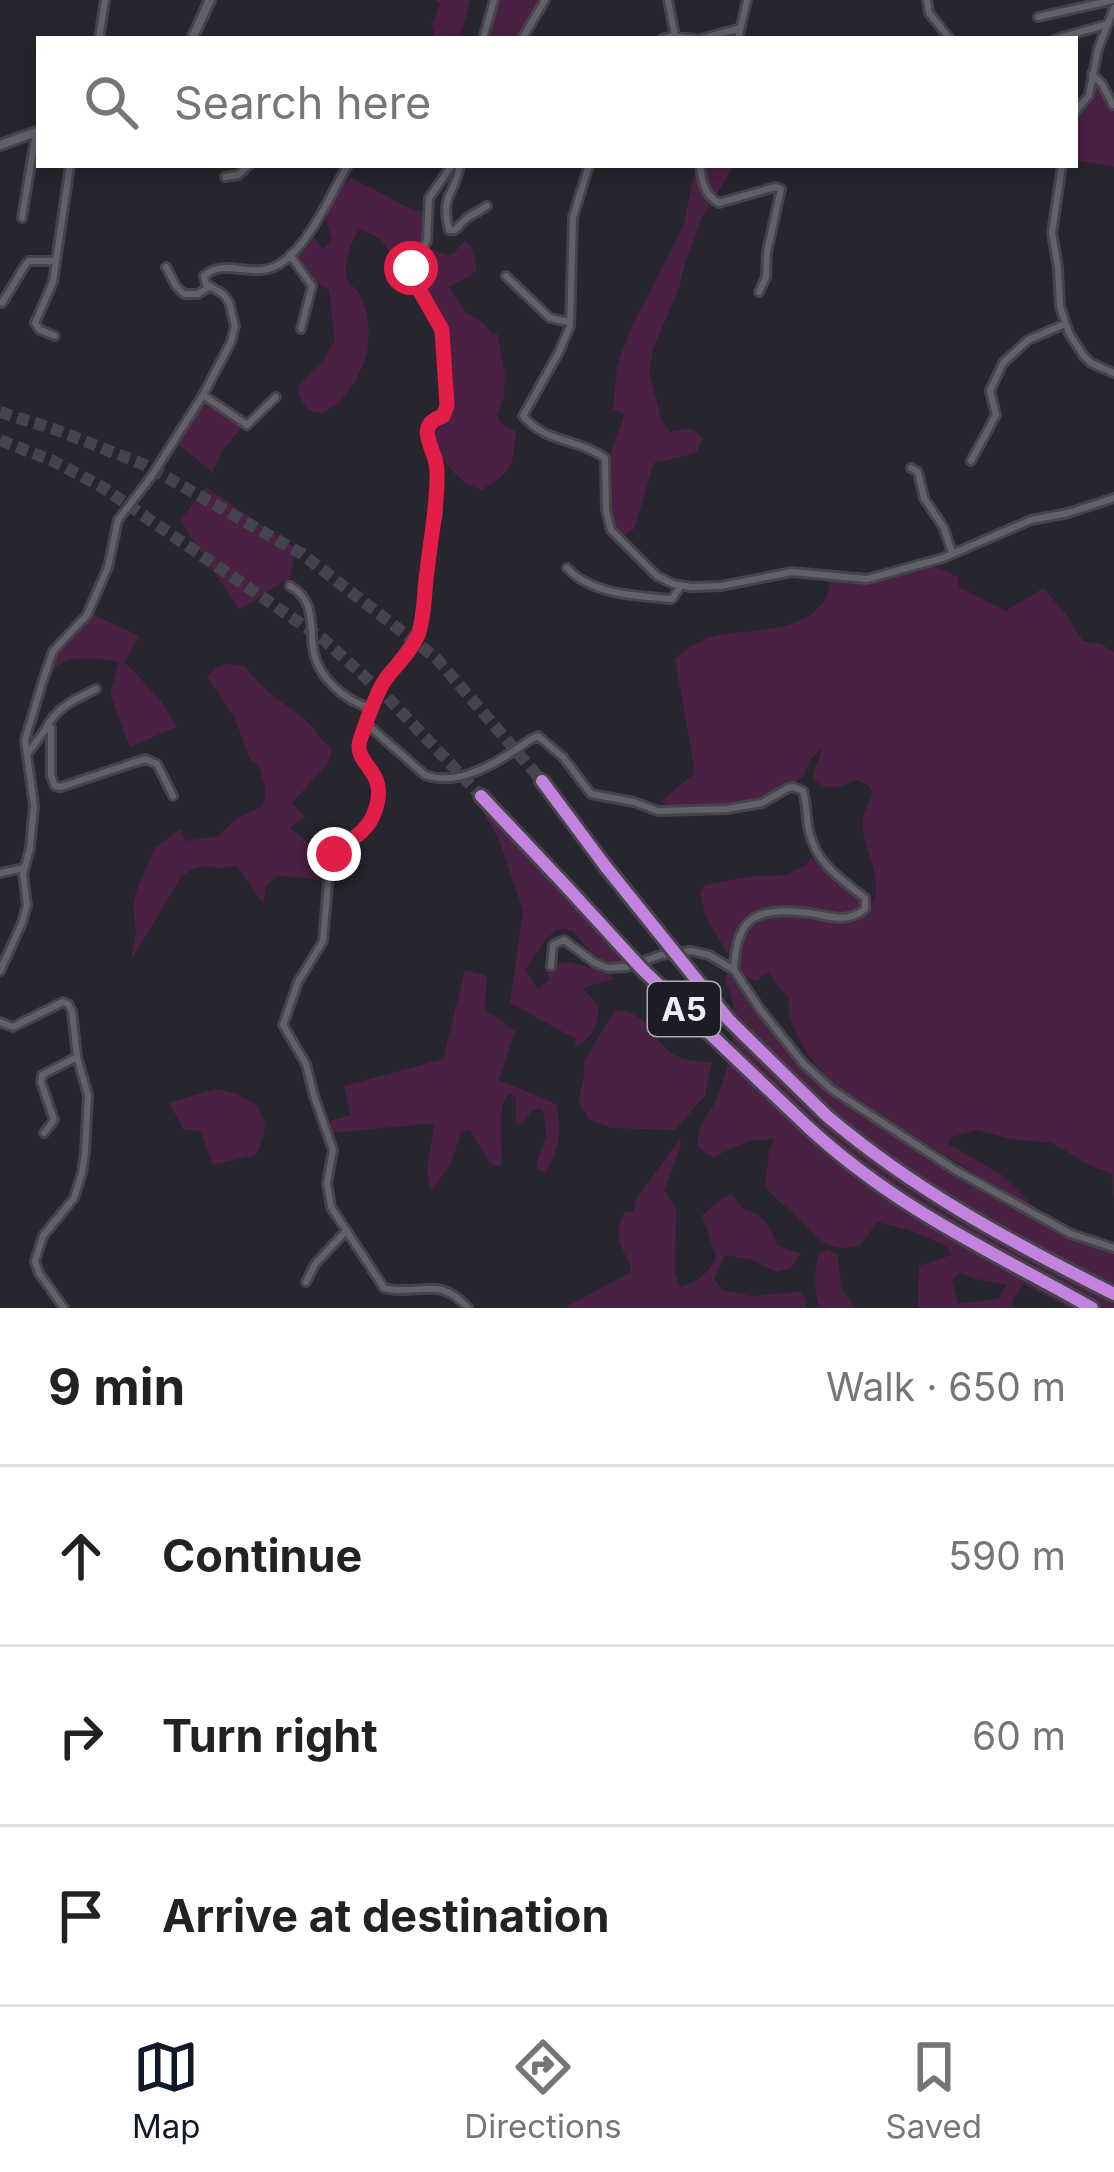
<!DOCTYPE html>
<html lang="en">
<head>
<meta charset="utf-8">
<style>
  :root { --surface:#fff; --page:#f2f2f2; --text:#222; --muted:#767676; --line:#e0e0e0; --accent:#111827 }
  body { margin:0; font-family:Inter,sans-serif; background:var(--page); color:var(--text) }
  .stop { position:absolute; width:36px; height:36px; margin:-27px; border:9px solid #e11d48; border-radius:50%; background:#fff }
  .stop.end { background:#e11d48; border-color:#fff; box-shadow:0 3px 12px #0008 }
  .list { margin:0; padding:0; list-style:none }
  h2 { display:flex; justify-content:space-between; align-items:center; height:156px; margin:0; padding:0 48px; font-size:51px }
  h2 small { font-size:39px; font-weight:400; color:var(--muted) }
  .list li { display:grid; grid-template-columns:78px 1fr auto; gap:36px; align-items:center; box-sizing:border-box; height:180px; padding:0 48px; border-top:3px solid var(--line) }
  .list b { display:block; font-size:45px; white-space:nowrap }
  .list em { font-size:39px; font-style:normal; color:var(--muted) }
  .icon { flex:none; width:66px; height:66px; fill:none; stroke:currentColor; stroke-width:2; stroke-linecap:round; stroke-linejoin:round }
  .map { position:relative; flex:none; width:1114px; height:1308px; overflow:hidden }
  .search { position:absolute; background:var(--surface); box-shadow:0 6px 18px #0003; left:36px; right:36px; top:36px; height:132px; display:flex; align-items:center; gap:30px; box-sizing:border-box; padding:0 42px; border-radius:0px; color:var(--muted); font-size:45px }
  .sheet { height:696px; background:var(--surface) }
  nav { display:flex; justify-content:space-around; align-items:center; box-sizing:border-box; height:168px; border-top:3px solid var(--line); background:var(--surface); font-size:33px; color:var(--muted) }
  nav a { display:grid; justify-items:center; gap:6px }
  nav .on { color:var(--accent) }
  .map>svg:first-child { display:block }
  .green { fill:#4a2143; fill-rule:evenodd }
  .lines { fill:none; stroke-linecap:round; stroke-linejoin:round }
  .motorway-tunnel { stroke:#45434b; stroke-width:12; stroke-dasharray:12 6; stroke-linecap:butt }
  .minor-casing { stroke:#45444a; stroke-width:12 }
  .tertiary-casing { stroke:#45444a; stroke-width:14 }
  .motorway-casing { stroke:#45444a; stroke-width:18 }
  .minor { stroke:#63606a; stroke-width:6 }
  .tertiary { stroke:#63606a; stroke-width:8 }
  .motorway { stroke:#c282de; stroke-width:12 }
  .motorway-bridge-casing { stroke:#45444a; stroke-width:18; stroke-linecap:butt }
  .motorway-bridge { stroke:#c282de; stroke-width:12 }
  .route { stroke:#e11d48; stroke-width:15 }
  .labels { text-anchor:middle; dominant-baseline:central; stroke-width:9; stroke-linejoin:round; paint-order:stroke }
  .shield { fill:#1d1b23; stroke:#afaeb5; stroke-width:3 }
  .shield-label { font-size:33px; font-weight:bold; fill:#eeedf3 }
</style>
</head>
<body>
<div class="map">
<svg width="1114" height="1308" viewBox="0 0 1114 1308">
  <rect width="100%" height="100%" fill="#27252d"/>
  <!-- green -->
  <path class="green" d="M 435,0 L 471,0 L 459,39 L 435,39 L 431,20 L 434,21 L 440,4 Z
    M 499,0 L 541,0 L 517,39 L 486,39 Z
    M 1097,71 L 1114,96 L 1114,167 L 1075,160 L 1075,117 L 1093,97 Z
    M 696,165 L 735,165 L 703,215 L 685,263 L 679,288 L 653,349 L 649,373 L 662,421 L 670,432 L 690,428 L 703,438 L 696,453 L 654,463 L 634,529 L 622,536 C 603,520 605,485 609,461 C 611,447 621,430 624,414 L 613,410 L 617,365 L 632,326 L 683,227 Z
    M 350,177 L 413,210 L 425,212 C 427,233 416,257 398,267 L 392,265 C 391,246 378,234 359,230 C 351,239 345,262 346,275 C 348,284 352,284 357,291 C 368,306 370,328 368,346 C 365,379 314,451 297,387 L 324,361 L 332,343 L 335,343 L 329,290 L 313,280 L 293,254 L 311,234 L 323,249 L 332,239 C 319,206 329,202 350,177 Z
    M 465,240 L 472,249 L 477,269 L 469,277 L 448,287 L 466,312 L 483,323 L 493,335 L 497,333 L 505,374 L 504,397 L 497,416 L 501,423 L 516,432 C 512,469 514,469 482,490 C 456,483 433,453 432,425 L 449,413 L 448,342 L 443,320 L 417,268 L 427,247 L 446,255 L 453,254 Z
    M 204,397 L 243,426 L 221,452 L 213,473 L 175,441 Z
    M 206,487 L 296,549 L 289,582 L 283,582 L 239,610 L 180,520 Z
    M 933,566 L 958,577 L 959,587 L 1006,611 L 1043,588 L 1065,613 L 1083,641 L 1101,644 L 1114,652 L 1114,1202 L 1111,1173 L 1093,1167 L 1052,1143 L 1012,1139 L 976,1130 L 952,1137 L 948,1144 L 1002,1175 L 1034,1207 C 990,1184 948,1158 906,1131 C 885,1118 862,1107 843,1092 C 820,1075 784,1028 789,999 L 768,972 L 756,981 C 724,973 735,925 759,918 C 774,914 790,914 806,915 C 825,917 852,930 868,910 C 890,882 860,849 863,820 C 864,811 870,801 873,793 L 868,785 L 856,780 C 841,787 826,792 813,779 C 813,767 822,758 821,748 L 810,760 L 804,776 C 790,783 774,795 760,800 C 732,809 687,809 660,802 L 695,773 L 675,659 C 688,649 700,639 717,635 C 751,629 804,634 825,599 C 829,594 829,587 831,581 L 866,582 Z
    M 91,613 L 139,636 L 125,662 L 161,701 L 177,727 L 130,747 L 110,694 L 119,662 C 100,659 65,652 52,672 C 47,679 46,693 43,701 L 38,702 L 54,652 Z
    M 227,664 L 244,665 C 260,688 283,702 305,720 C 316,728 320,741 332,749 L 328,763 L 292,803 L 305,818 L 290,827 L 328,861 L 327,885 L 314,879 L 277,876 L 266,886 L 263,904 L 237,866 L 219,868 L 203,866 L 194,868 L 181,877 L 131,960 L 136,932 L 133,907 L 137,889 L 155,848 L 180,829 L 185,841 L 218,836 L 237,818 L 261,807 L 265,800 L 265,787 L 259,766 L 250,760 L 234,716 L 207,677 L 215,668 Z
    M 476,800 L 529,859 L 629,962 C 601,969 589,950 573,931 L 558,929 L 547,938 L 525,970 L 538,989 L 550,979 L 542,965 L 568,962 L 610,973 L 613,979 L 583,988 L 599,1006 C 598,1026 593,1038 574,1047 L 576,1039 L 510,1003 L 523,910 L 498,837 Z
    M 812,857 L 829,875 L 862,899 L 862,909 L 847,916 L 787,909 L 766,911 L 748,917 L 739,926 L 731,953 L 728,954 L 706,918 L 700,893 L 705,885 L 753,876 L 787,875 L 804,866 Z
    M 465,970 L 487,976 L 485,1010 L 515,1031 L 499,1080 L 556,1104 C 562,1128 560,1150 546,1171 L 540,1171 L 536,1165 L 546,1136 L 544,1113 L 539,1109 L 531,1112 L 522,1123 L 516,1124 L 516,1098 L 509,1093 C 494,1112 505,1143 501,1167 L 490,1163 L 469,1129 L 461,1133 L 451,1164 L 431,1191 L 427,1171 L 434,1123 L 333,1133 L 326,1122 L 351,1115 L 344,1086 L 443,1059 Z
    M 727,972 L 789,1053 L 841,1101 L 1026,1214 L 1081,1242 L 1114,1252 L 1114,1308 L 1069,1308 L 1023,1284 L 1012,1301 L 1014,1308 L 918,1308 L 919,1266 L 951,1255 L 947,1246 L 906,1229 L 877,1222 L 860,1246 C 825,1254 816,1236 794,1214 C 782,1203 776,1200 765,1186 L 769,1151 L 774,1139 L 749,1141 L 713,1157 L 698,1147 C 695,1125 710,1115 718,1096 C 727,1072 734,1038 734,1012 C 734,1000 727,988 725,976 ZM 960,1272 L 972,1278 L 1007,1285 L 998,1299 L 958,1304 L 952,1281 Z
    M 622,1010 C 667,1023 646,1062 712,1062 L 705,1096 L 675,1130 L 611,1128 L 589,1119 L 578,1102 L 584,1076 L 584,1061 L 614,1012 Z
    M 215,1089 C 254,1094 280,1117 255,1155 L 213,1165 L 200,1131 L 184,1130 L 169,1103 Z
    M 680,1139 L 681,1145 L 664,1191 L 676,1208 L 675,1274 L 680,1287 C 697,1282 709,1273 716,1257 L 702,1215 L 731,1193 L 743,1209 C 764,1214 770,1227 778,1246 L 801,1254 L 791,1268 L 777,1272 L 752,1260 L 725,1255 L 714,1279 L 722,1290 L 751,1296 L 800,1292 L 807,1300 L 805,1308 L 564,1308 L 629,1273 L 631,1267 C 622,1247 610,1233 626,1212 L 633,1212 L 636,1199 Z
    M 828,1249 L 838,1255 L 841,1289 L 856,1308 L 820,1308 C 814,1295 814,1267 819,1254 Z"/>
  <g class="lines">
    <!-- motorway-tunnel -->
    <path class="motorway-tunnel" d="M 0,412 L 54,429 L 145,465 L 302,554 L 436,658 L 542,781
      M 0,440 L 53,461 L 102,487 L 323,639 L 386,696 L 481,796"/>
    <defs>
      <path id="minor" d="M 668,0 L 675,36
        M 927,0 L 929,13 L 950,39
        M 1038,17 L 1114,0
        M 99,39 L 105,0
        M 483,39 L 494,0
        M 522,39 L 545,0
        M 662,39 L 672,36 L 694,39
        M 701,39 L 740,28
        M 738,39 L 747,0
        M 1056,39 L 1108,24
        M 1092,74 L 1102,84 L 1113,105
        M 1075,112 L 1089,95 L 1098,49 L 1114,8
        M 452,165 L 429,198 L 427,241 L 411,268 L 416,284 L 442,330 L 447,401 L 445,412 L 431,421 L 427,429 L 427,438 L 437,458 L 437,515 L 431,535 L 419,632 L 380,688 L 358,746 L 362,757 L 378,779 L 378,799 L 370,823 L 336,851 L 330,859 L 323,941 L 298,982 L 283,1025 L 306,1064 L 314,1096 L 333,1150 L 327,1183 L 331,1207 L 384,1288 C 420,1297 438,1274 468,1308
        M 460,165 C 455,196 440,192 449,230 L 455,230 L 467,218 L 487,206
        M 589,165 L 573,217 L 570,326 L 559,352 L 523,416 C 545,443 580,439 605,458 L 606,510 L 611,530 L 657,576 L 673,584 L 691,587 L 721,586 L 792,572 L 867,579 L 943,558 L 1031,520 L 1068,513 L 1114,498
        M 700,165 C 702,181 704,195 719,203 L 775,187 L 781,189 L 767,252 L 766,277 L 759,292
        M 1062,165 L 1052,233 L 1058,268 L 1060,307 L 1069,333 L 1083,355 L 1091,363 L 1114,373
        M 225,177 L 238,175 L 249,165
        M 22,218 L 36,133
        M 290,255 L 312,286 L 301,329
        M 166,267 L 176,286 L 184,294 L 198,294 L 209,287
        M 506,276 L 550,318 L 569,322
        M 2,303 L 26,264 L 29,261 L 56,261
        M 55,336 L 40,330 L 35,323 L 53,282 L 70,165
        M 203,395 L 247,425 L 276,397
        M 971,461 L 996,415 L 990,391 L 1003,363 L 1028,340 L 1065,324
        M 911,468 L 918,472 L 924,498 L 944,528 L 952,553
        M 567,568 C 592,595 638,596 672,599 L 680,587
        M 290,586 C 315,600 310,623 313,647 C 316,676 345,702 372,708
        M 368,725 L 425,775 C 454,786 488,768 512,752 C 522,746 528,740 538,736 L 563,757 L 591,794 L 634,802 L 658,811 L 727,809 L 762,803 L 788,788 L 793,787 L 803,791 C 807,804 806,818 809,831 C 817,865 840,878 865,898 L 865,909 C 846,924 831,916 810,913 C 757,907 736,915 734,970
        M 45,730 C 56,707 74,700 96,689
        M 28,753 L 45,730 L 51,728 L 51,776 L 55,786 L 61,787 L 145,759 L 157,764 L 173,796
        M 0,873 L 24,868
        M 551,966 L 553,945 L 564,940 L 595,963 L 608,968 L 627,967 L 661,955 L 691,951 L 709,955 L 734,970 L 760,1009 L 803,1063 L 831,1089 L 955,1170 L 1071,1234 L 1114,1248
        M 0,971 L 22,923 L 27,905 L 23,874 L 30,848 L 34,806 L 25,740 L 43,680 L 53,651 L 87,615 L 108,567 L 118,520 L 151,477 L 203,395 L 231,342 L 235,326 L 229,302 L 223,294 L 206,284 L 204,276 C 223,259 246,275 268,269 C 304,260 330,194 348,165
        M 0,1022 L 13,1027 L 63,1002 L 68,1004 L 72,1011 L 77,1057 L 88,1095 L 85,1152 L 82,1173 L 74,1198 L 43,1236 L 35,1261 L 39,1273 L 64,1308
        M 44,1133 L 54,1120 L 41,1082 L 42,1075 L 77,1057
        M 306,1282 L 315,1264 L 345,1232"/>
      <path id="tertiary" d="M 192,39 L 210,0
        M 0,145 L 39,131"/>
      <path id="motorway" d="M 542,781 L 606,867
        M 481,796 L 566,886
        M 827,1116 C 914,1190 1013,1243 1114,1294
        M 808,1127 C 897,1209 989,1250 1092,1308"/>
    </defs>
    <!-- minor casing -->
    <use href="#minor" class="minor-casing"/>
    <!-- tertiary casing -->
    <use href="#tertiary" class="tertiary-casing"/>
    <!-- motorway casing -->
    <use href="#motorway" class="motorway-casing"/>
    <!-- minor -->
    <use href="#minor" class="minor"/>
    <!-- tertiary -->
    <use href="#tertiary" class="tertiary"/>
    <!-- motorway -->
    <use href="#motorway" class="motorway"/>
    <defs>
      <path id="motorway-bridge" d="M 606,867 L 729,1020 L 827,1116
        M 566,886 L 642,969 L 808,1127"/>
    </defs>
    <!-- motorway-bridge casing -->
    <use href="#motorway-bridge" class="motorway-bridge-casing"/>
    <!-- motorway-bridge -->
    <use href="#motorway-bridge" class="motorway-bridge"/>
  </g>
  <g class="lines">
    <!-- route -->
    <path class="route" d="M 334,854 C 347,841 366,833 373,816 C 393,770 352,766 360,740 C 367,721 374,697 385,680 C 396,665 411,652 418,635 C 425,616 424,591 427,571 C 431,536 438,504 437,470 C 436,448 412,426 443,416 L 447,406 L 442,330 L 416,284 L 411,268"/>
  </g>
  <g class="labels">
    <!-- shield labels -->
    <rect class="shield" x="648" y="982" width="72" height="54" rx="9"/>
    <g class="shield-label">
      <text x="684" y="1009">Α5</text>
    </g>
  </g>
</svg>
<div class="stop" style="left:411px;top:268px"></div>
<div class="stop end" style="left:334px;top:854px"></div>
<div class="search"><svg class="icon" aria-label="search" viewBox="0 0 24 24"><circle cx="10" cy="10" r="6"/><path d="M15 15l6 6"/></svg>Search here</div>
</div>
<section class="sheet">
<h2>9 min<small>Walk · 650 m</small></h2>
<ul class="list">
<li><svg class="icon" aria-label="ahead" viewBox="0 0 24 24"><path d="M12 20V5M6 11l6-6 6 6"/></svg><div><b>Continue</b></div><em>590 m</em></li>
<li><svg class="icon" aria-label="right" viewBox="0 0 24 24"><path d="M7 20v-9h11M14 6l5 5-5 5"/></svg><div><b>Turn right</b></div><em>60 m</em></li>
<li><svg class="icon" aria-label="arrive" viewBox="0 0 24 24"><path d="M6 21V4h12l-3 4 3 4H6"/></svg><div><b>Arrive at destination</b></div></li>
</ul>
</section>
<nav>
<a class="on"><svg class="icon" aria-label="map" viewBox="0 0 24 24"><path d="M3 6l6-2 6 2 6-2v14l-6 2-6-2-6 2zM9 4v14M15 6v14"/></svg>Map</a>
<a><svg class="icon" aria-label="directions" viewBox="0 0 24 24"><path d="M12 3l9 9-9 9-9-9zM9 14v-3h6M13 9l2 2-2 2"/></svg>Directions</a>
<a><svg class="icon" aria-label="saved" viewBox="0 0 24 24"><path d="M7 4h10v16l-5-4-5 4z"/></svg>Saved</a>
</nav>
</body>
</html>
